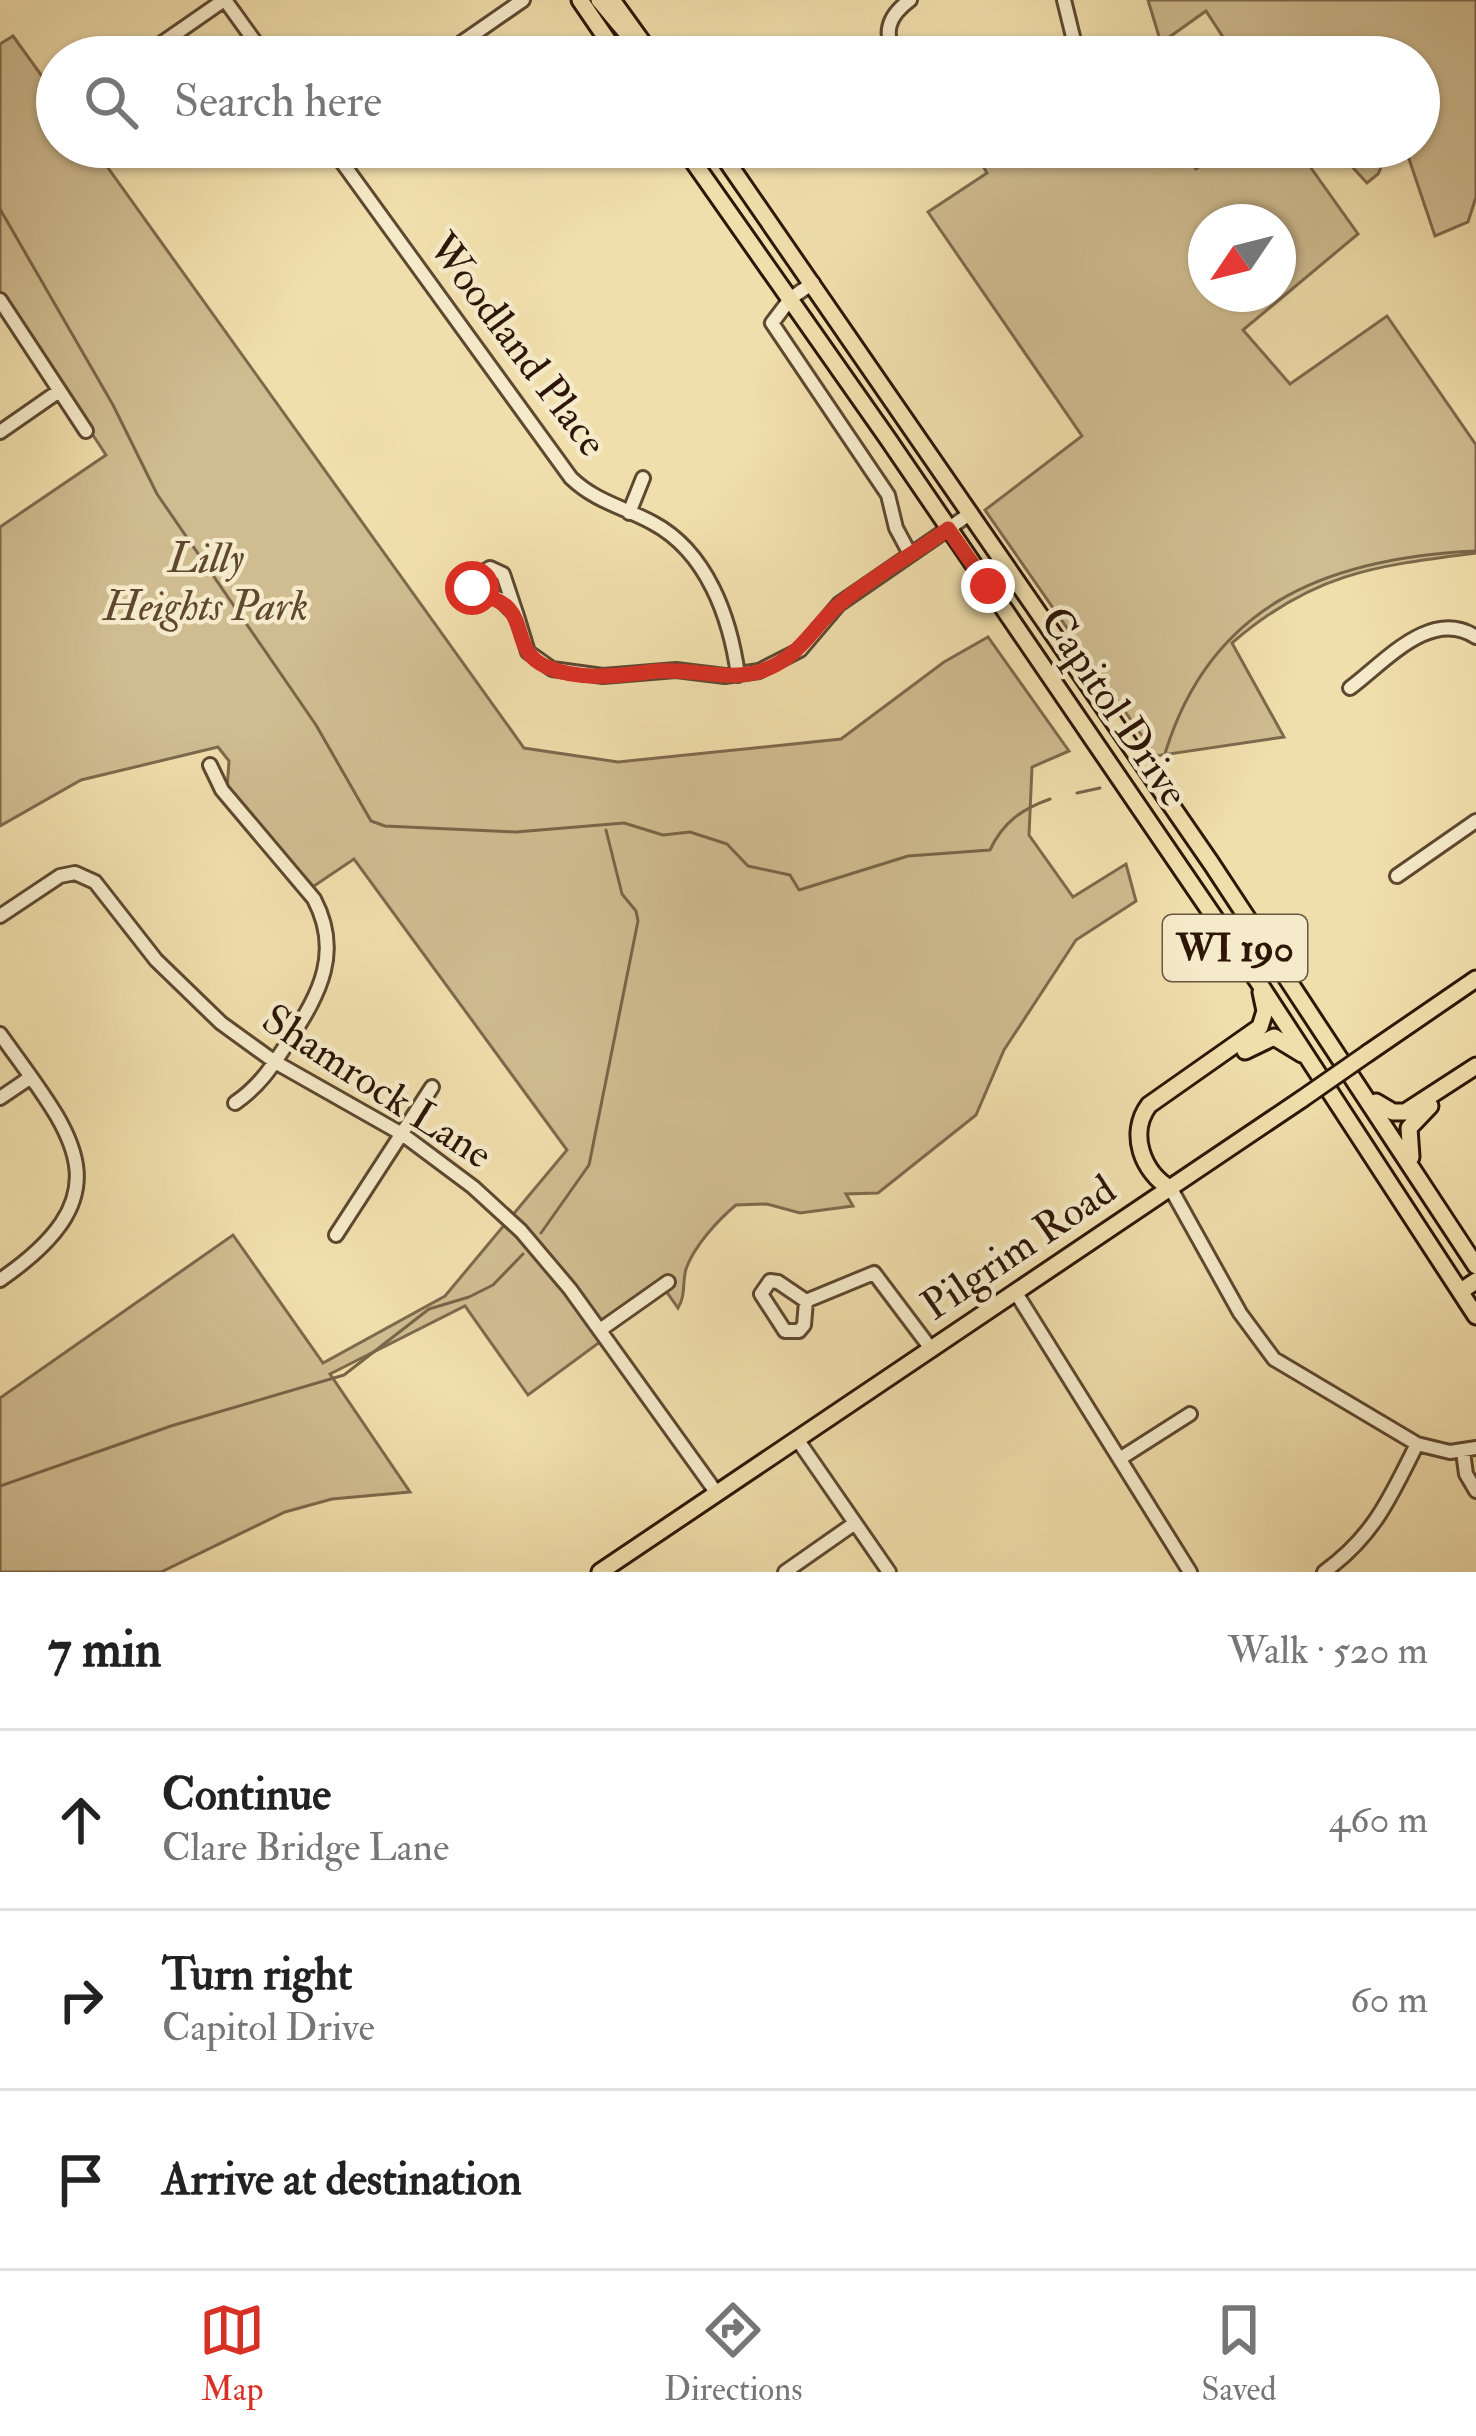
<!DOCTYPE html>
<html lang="en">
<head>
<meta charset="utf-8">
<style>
  :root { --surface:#fff; --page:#f2f2f2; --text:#222; --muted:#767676; --line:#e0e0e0; --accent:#d93025 }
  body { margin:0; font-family:"IM FELL Double Pica",serif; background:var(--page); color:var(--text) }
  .compass { position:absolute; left:1188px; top:204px; width:108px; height:108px; border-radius:50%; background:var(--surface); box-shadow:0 3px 9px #0004; rotate:235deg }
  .stop { position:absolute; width:36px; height:36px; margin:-27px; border:9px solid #d93025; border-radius:50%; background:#fff }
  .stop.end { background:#d93025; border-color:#fff; box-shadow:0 3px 12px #0008 }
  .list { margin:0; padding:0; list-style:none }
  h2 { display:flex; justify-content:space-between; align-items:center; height:156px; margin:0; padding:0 48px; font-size:51px }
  h2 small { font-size:39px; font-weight:400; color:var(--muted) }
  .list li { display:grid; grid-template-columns:78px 1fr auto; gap:36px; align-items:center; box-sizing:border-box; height:180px; padding:0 48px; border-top:3px solid var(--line) }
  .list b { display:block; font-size:45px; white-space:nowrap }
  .list p { margin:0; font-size:39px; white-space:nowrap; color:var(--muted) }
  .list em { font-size:39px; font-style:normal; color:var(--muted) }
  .icon { flex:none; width:66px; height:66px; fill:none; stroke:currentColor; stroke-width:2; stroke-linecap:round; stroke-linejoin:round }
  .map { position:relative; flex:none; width:1476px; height:1572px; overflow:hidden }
  .search { position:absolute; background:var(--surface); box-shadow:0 3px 9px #0004; left:36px; right:36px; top:36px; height:132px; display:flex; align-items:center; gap:30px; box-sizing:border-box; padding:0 42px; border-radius:66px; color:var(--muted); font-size:45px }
  .sheet { height:696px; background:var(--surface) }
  nav { display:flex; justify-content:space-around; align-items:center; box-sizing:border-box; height:168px; border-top:3px solid var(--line); background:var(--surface); font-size:33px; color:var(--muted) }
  nav a { display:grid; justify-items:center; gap:6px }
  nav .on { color:var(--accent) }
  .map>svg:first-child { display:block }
  .green { fill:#cfbc90; stroke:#7e694c; stroke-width:3; fill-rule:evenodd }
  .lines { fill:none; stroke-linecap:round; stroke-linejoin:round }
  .stream { stroke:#7a6548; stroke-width:3 }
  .minor-casing { stroke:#5e4830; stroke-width:18 }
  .major-casing { stroke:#2d1607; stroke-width:21 }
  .minor { stroke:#f5eac9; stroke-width:12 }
  .major { stroke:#f0deac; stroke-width:15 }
  .major-bridge-casing { stroke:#2d1607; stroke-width:21; stroke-linecap:butt }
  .major-bridge { stroke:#f0deac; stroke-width:15 }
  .route { stroke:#d93025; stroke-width:15 }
  .labels { text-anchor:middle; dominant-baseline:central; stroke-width:9; stroke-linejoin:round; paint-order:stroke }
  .shield { fill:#f5eac9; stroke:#695641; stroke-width:3 }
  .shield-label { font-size:39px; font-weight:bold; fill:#2d1607 }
  .street-label { font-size:42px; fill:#2d1607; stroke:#f5eac9 }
  .park-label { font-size:42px; font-style:italic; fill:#5e4830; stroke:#f5eac9 }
</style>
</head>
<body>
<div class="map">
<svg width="1476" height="1572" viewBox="0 0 1476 1572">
  <rect width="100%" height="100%" fill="#f0deac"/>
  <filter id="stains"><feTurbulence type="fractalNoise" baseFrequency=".00167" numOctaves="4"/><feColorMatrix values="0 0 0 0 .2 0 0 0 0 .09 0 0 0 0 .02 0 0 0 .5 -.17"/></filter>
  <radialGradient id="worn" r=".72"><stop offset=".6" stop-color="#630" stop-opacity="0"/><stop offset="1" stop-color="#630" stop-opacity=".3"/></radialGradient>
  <!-- green -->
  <path class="green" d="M 1148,0 L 1476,0 L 1476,197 L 1468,222 L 1435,236 L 1405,147 L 1419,147 L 1419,57 L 1334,57 L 1332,52 L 1329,57 L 1236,57 L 1206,11 L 1161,43 Z
    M 13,36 L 57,97 L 57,147 L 93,147 L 524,748 L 618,762 L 841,739 L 944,662 L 988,637 L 1069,751 L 1032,767 L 1029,835 L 1073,897 L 1126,864 L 1136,901 L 1076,940 L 1004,1050 L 976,1115 L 878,1193 L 846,1194 L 853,1206 L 800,1213 L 767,1204 L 736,1205 C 718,1220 694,1246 686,1269 C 682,1283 686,1295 678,1308 L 661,1284 L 592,1330 L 600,1342 L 528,1395 L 465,1306 L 330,1374 L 410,1492 L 332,1499 L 285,1512 L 161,1572 L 0,1572 L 0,1398 L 233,1235 L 323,1363 L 445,1296 L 567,1150 L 354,859 L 311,888 L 227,790 L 229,761 L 218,747 L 81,780 L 0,826 L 0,527 L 106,455 L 0,293 L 0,44 Z
    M 1011,147 L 1178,147 L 1196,169 L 1228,147 L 1296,147 L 1358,234 L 1243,330 L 1290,384 L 1387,316 L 1476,445 L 1476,553 C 1374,566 1313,573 1232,643 L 1284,737 L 1156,756 L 985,510 L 1082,436 L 928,212 L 987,173 L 983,166 ZM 1206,222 L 1278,222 L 1278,294 L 1206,294 Z
    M 1334,147 L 1390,147 L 1378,174 L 1367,183 Z"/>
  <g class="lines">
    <!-- stream -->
    <path class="stream" d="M 0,209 L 113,405 L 157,494 L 316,725 L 371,821 L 385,826 L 516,832 L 624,823 L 663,835 L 690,832 L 727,844 L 748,866 L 790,875 L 799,890 L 908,856 L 990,850 C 1003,822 1022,809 1050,799
      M 1162,764 C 1205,606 1325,558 1476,551
      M 1077,793 L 1100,788
      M 541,1233 L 589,1165 L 638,921 L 636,911 L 622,894 L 606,830
      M 0,1486 L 171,1426 L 344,1375 L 429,1309 L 469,1297 L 493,1285 L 523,1254"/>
    <defs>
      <path id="minor" d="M 225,0 L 266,57
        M 1064,0 L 1078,57
        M 142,57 L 224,0
        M 441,57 L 523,0
        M 897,57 C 882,34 888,16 910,0
        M 331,147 L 571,478 C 596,502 624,507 653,523 C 707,552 730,617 738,675
        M 813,283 L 791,298 L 772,323 L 888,495 L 896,528 L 910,554
        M 0,300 L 86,431
        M 0,432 L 59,391
        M 629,513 L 643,478
        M 490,568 L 503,574 L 517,616 L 500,599 L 474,591 L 473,578 Z
        M 517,616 L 528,652 L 552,669 L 603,676 L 676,670 L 725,676 L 759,671 L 800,650 L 839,604 L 971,513
        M 1350,688 C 1385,662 1431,607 1476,637
        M 210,765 L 222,790 L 314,899 C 342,952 320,993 290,1039 C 273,1065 261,1085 235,1103
        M 1397,876 L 1476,821
        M 0,916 L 60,876 L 75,873 L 95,882 L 156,960 L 221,1023 L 275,1062 L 402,1134 L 473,1187 L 521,1231 L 570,1289 L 716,1492
        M 0,1034 C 72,1135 129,1191 0,1280
        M 0,1098 L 31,1077
        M 1171,1189 L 1240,1313 L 1274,1359 L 1417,1444 L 1450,1452 L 1476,1448
        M 336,1235 L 432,1087
        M 770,1281 L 778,1282 L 806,1301 L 804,1325 L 799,1331 L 785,1331 L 761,1294 Z
        M 1016,1293 L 1190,1572
        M 806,1301 L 874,1273 L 932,1350
        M 600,1330 L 668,1282
        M 797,1439 L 889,1572
        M 1463,1452 L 1466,1474 L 1476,1491
        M 1121,1458 L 1190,1414
        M 785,1572 L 855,1523
        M 1324,1572 C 1374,1536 1390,1498 1417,1444"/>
      <path id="major" d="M 580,0 L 619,57
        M 599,0 L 625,31
        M 612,0 L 653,57
        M 683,147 L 888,439 L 1259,983 L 1476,1316
        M 717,147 L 1211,863 L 1476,1266
        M 1245,1051 L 1274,1037 L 1302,1054
        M 1368,1053 L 1476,979
        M 1376,1102 L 1393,1112 L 1405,1112 L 1476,1066
        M 1411,1157 L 1409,1128 L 1430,1106
        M 1171,1189 C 1142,1172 1128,1133 1149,1105 L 1260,1027 L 1265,1011 L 1261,992
        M 1461,1291 L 1476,1281
        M 600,1572 L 1302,1099"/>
    </defs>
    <!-- minor casing -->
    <use href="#minor" class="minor-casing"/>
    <!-- major casing -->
    <use href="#major" class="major-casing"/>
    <!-- minor -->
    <use href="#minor" class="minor"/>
    <!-- major -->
    <use href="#major" class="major"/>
    <defs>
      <path id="major-bridge" d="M 1302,1099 L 1368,1053"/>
    </defs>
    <!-- major-bridge casing -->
    <use href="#major-bridge" class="major-bridge-casing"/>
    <!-- major-bridge -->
    <use href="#major-bridge" class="major-bridge"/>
  </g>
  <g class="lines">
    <!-- route -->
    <path class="route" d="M 472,588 L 477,595 C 537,603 504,649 547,667 C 582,682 622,675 657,671 C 692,668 724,681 758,672 C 800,660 811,627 842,602 C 875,575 914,554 948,529 L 988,586"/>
  </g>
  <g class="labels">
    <!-- shield labels -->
    <rect class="shield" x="1163" y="915" width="144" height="66" rx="9"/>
    <g class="shield-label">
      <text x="1235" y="948">WI 190</text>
    </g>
    <!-- street labels -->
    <g class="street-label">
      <text transform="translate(517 345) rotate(53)">Woodland Place</text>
      <text transform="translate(1114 707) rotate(56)">Capitol Drive</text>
      <text transform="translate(377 1087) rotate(33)">Shamrock Lane</text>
      <text transform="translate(1019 1248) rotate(-34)">Pilgrim Road</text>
    </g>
    <!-- park labels -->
    <g class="park-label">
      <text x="206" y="559">Lilly<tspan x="206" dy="48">Heights Park</tspan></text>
    </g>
  </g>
  <rect width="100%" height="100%" filter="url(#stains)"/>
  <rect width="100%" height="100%" fill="url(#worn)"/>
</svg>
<svg class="compass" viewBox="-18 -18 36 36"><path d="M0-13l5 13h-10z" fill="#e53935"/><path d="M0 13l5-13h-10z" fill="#767676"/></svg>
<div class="stop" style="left:472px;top:588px"></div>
<div class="stop end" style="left:988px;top:586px"></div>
<div class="search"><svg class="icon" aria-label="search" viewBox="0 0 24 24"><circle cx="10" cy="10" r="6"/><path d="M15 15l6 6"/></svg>Search here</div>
</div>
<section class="sheet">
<h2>7 min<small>Walk · 520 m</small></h2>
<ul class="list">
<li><svg class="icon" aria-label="ahead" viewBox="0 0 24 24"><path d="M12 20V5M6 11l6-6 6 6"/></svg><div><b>Continue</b><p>Clare Bridge Lane</p></div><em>460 m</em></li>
<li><svg class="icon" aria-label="right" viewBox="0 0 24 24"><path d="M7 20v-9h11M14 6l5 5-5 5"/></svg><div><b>Turn right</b><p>Capitol Drive</p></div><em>60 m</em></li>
<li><svg class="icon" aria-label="arrive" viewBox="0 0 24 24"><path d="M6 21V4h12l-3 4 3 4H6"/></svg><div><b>Arrive at destination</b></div></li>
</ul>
</section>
<nav>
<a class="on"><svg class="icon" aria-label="map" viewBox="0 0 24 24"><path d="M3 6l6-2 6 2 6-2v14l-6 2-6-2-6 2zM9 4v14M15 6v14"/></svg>Map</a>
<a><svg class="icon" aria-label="directions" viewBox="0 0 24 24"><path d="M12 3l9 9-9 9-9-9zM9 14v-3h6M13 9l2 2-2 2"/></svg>Directions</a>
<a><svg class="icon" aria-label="saved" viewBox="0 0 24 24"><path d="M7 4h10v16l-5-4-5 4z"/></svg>Saved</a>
</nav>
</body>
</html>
